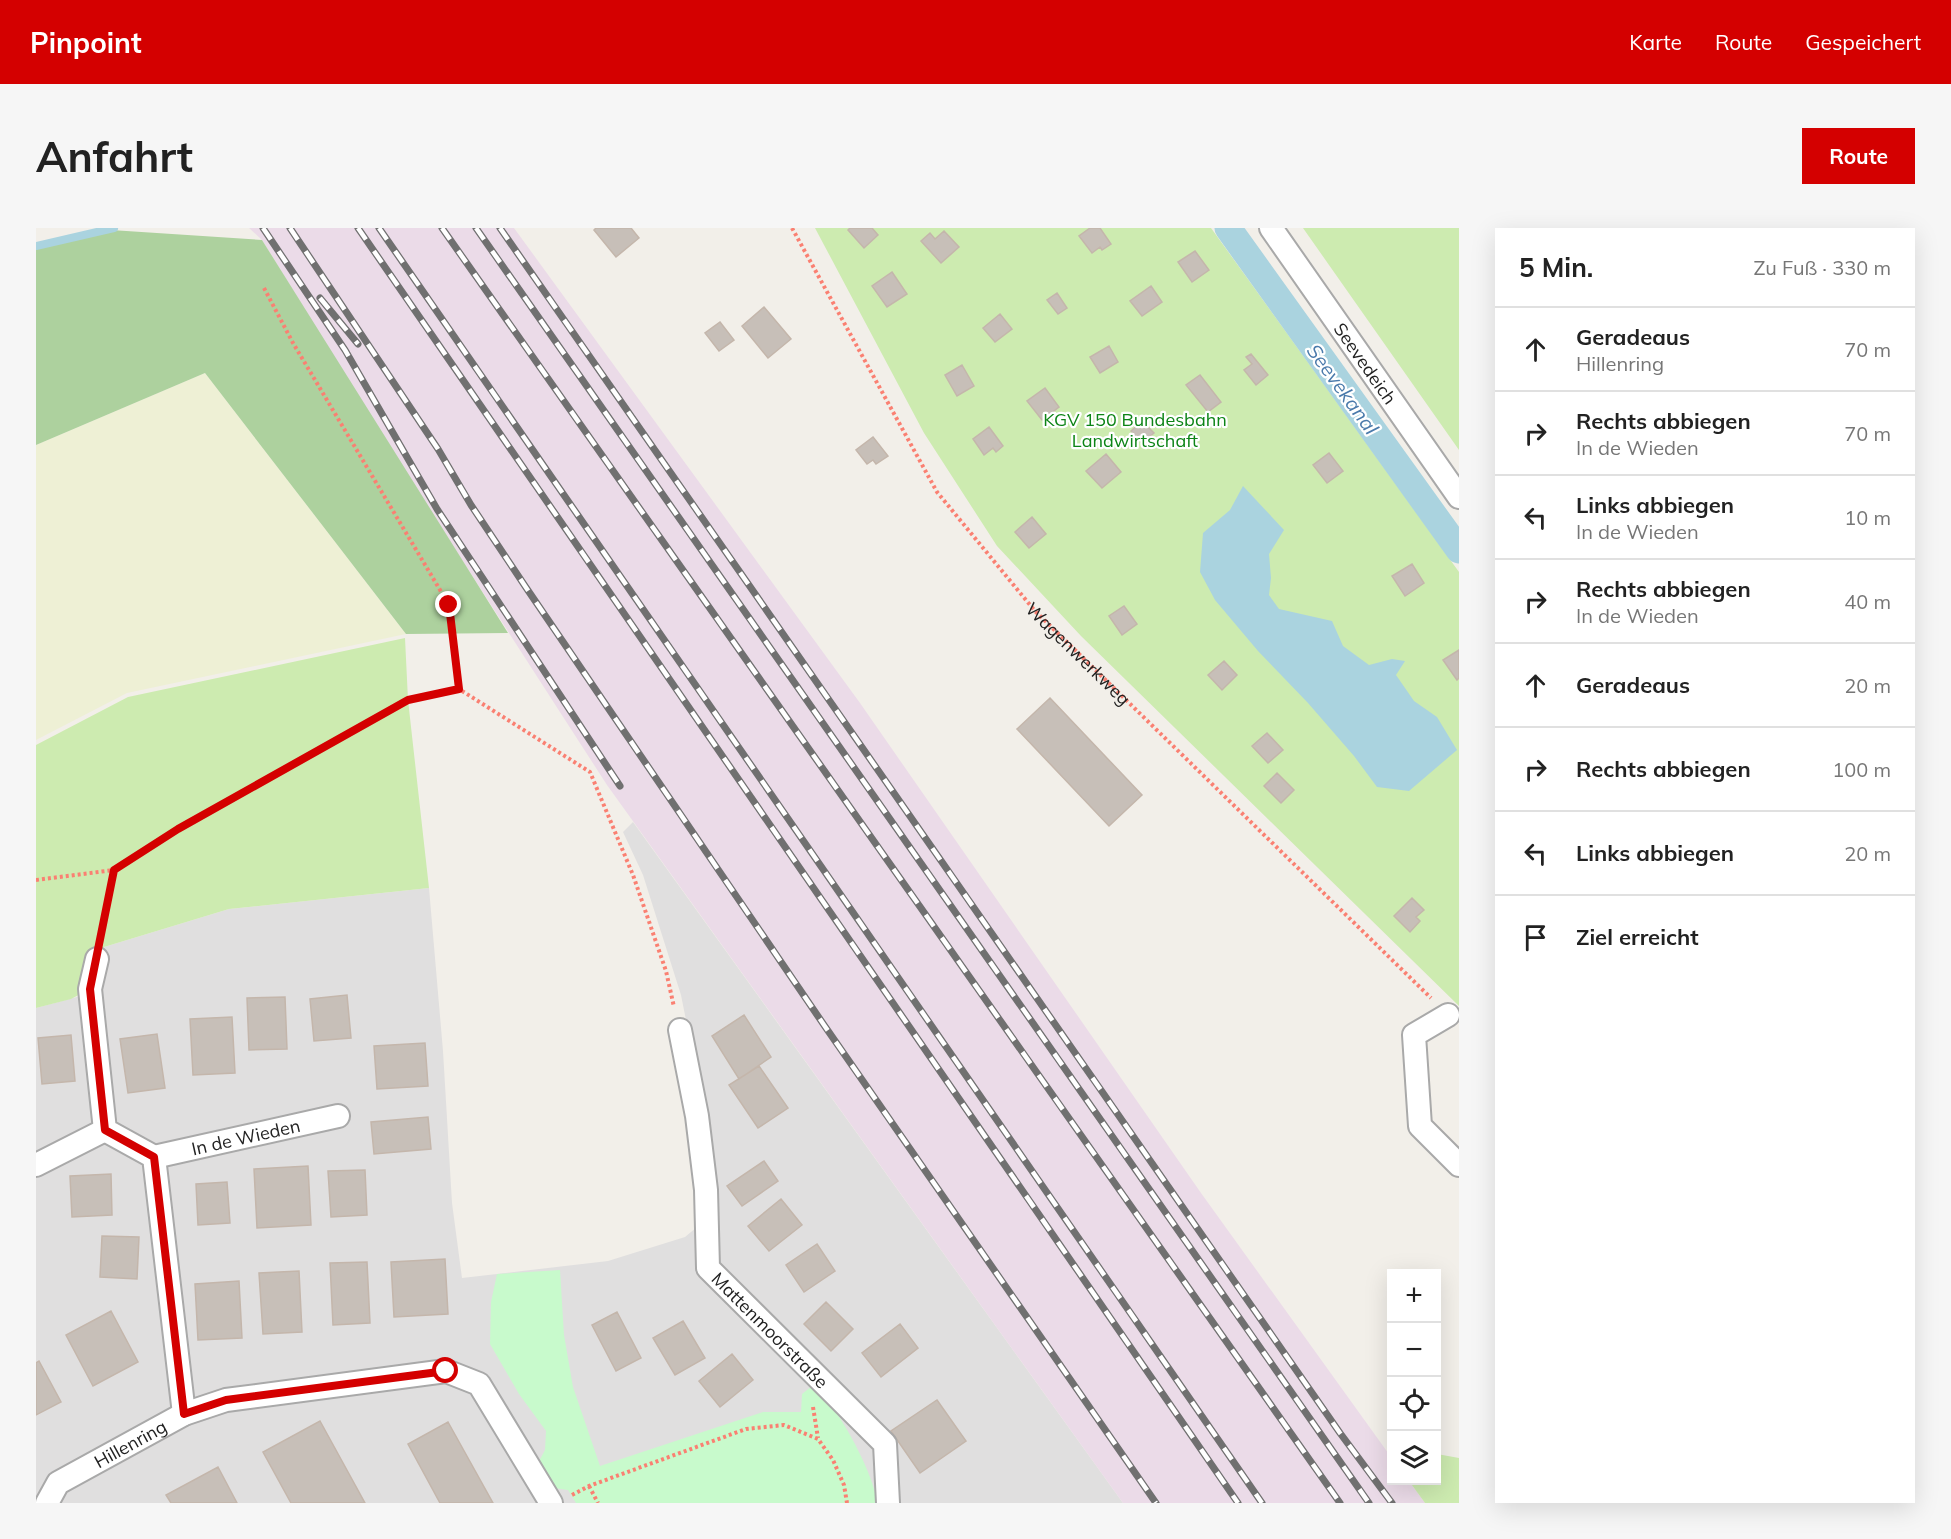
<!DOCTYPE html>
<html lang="de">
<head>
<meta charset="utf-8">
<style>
  :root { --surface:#fff; --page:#f6f6f6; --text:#222; --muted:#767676; --line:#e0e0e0; --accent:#d40000 }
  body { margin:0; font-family:Mulish,sans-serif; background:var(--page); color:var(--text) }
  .controls { position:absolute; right:18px; bottom:18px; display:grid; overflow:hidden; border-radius:0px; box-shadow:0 6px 24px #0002 }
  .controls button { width:54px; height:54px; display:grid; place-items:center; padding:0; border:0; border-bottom:2px solid var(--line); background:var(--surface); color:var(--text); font:30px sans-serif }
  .stop { position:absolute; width:18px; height:18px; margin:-14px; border:4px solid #d40000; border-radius:50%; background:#fff }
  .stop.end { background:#d40000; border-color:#fff; box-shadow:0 2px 6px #0008 }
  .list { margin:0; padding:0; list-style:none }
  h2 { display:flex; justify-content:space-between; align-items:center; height:78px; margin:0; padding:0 24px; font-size:26px }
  h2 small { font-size:20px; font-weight:400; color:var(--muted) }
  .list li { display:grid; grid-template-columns:39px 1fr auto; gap:18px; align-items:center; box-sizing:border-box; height:84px; padding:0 24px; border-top:2px solid var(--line) }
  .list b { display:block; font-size:22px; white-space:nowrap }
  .list p { margin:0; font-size:20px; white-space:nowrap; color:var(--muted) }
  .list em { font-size:20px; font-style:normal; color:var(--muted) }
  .icon { flex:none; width:33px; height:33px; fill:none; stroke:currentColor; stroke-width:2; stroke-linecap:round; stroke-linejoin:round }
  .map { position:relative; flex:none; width:1423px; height:1275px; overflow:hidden; border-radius:0px }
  header { display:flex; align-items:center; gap:36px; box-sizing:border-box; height:84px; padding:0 30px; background:var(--accent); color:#fff }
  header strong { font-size:28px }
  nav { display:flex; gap:33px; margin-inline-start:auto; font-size:21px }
  .intro { display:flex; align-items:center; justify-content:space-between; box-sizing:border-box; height:144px; padding:0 36px }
  h1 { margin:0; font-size:42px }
  .button { padding:15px 27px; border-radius:0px; background:var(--accent); color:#fff; font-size:21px; font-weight:700 }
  main { display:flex; gap:36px; padding:0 36px }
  aside { flex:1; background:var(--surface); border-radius:0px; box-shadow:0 6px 24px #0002 }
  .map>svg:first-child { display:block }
  .residential { fill:#e0dfdf }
  .industrial { fill:#ebdbe8 }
  .farmland { fill:#eef0d5 }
  .grass { fill:#cdebb0 }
  .forest { fill:#add19e }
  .park { fill:#c8facc }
  .water { fill:#aad3df }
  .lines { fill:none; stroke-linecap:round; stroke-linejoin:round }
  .stream { stroke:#aad3df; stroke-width:8 }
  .canal { stroke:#aad3df; stroke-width:27 }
  .building { fill:#c7bfb8; stroke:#c4b6ab; stroke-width:1.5 }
  .street-casing { stroke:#a9a9a9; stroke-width:26 }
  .path { stroke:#fa8072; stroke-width:4; stroke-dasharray:3 3; stroke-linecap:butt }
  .street { stroke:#fff; stroke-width:22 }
  .rail-casing { stroke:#707070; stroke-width:7 }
  .rail { stroke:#fff; stroke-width:4.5; stroke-dasharray:14; stroke-linecap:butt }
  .route { stroke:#d40000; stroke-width:8 }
  .labels { text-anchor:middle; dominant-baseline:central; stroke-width:4.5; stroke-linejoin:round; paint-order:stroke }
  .street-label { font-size:18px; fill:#222; stroke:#fff }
  .park-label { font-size:18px; fill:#0c8416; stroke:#fff }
  .water-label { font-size:20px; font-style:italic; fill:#4a7aab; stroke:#fff }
</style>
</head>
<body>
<header>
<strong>Pinpoint</strong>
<nav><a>Karte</a><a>Route</a><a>Gespeichert</a></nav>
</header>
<div class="intro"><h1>Anfahrt</h1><a class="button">Route</a></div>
<main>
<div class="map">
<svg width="1423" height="1275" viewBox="0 0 1423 1275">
  <rect width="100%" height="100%" fill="#f2efe9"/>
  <!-- residential -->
  <path class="residential" d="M 597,594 L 1087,1275 L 0,1275 L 0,780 L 63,763 L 68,719 L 193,681 L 393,660 L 407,823 L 416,975 L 426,1050 L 572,1033 L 649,1009 L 679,984 L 660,842 L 645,767 L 607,647 L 587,604 Z"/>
  <!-- industrial -->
  <path class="industrial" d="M 213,0 L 478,0 L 824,475 L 1165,965 L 1355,1229 L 1356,1252 L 1373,1253 L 1389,1275 L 1087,1275 L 571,557 L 364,236 L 226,12 Z"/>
  <!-- farmland -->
  <path class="farmland" d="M 169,145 L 370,406 L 91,465 L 0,512 L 0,217 Z"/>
  <!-- grass -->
  <path class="grass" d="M 779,0 L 1175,0 L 1423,344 L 1423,778 L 1045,408 L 961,318 L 888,205 Z
    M 1267,0 L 1423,0 L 1423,222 Z
    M 369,410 L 372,472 L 393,660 L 193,681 L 68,719 L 54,761 L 35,771 L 0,780 L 0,517 L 92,469 Z
    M 1401,1226 L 1423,1230 L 1423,1275 L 1389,1275 L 1373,1253 L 1400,1252 Z"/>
  <!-- forest -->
  <path class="forest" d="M 75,2 L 226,12 L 472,405 L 370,406 L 169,145 L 0,217 L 0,18 Z"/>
  <!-- park -->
  <path class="park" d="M 524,1042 L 528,1107 L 537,1159 L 564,1238 L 727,1184 L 765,1184 L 766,1166 L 776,1158 C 800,1173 839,1247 841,1275 L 540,1275 L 532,1262 L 510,1259 L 501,1237 L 509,1222 L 510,1203 L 483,1166 L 454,1116 L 455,1074 L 461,1046 Z"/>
  <!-- water -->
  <path class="water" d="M 1207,258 L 1248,302 L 1233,326 L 1235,350 L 1233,367 L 1243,381 L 1296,393 L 1307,418 L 1333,437 L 1356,431 L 1369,433 L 1360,447 L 1378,473 L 1401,489 L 1421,522 L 1373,563 L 1341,559 L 1318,528 L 1272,475 L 1222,423 L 1179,372 L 1164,344 L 1167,305 L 1194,282 Z"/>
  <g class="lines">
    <!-- stream -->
    <path class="stream" d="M 0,18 L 78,0"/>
    <!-- canal -->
    <path class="canal" d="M 1192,0 L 1423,322"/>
  </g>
  <!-- building -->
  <path class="building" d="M 560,0 L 595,0 L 603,10 L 580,29 L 558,2 Z
    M 814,0 L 836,0 L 842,7 L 828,20 L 812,2 Z
    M 1054,0 L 1064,0 L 1075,16 L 1066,22 L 1064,19 L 1056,25 L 1043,8 Z
    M 908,3 L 923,19 L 905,35 L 885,13 L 894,5 L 899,11 Z
    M 1159,23 L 1173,42 L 1156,54 L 1142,34 Z
    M 856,44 L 871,66 L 851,79 L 836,58 Z
    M 1115,58 L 1126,74 L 1106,88 L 1094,73 Z
    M 1021,65 L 1031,80 L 1022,86 L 1011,72 Z
    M 728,79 L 755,111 L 732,130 L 706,98 Z
    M 964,86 L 976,101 L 959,114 L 947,100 Z
    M 684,94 L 698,112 L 683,123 L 669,105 Z
    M 1073,118 L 1082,134 L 1064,145 L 1054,129 Z
    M 1215,126 L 1232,147 L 1220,157 L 1208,142 L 1216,136 L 1210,129 Z
    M 926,137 L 938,158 L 921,168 L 909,147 Z
    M 1164,147 L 1185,174 L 1172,184 L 1150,157 Z
    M 1009,160 L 1023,179 L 1006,192 L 991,173 Z
    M 1106,193 L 1118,205 L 1106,215 L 1095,203 Z
    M 953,199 L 967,218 L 960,224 L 957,220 L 948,227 L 937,211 Z
    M 837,209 L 852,228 L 840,236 L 837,232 L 831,236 L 820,222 Z
    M 1293,225 L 1307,243 L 1291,255 L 1277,237 Z
    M 1070,226 L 1085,244 L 1066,260 L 1050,243 Z
    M 996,289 L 1010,306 L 993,320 L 979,304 Z
    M 1376,336 L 1388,355 L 1369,368 L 1356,348 Z
    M 1088,378 L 1101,396 L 1086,407 L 1073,388 Z
    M 1423,422 L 1423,450 L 1421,452 L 1407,432 Z
    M 1188,433 L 1201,447 L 1186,462 L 1172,447 Z
    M 1014,470 L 1106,567 L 1073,598 L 981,501 Z
    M 1231,505 L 1247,522 L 1232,535 L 1216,518 Z
    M 1241,545 L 1258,562 L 1245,575 L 1228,558 Z
    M 1376,670 L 1388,682 L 1380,689 L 1384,693 L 1374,704 L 1358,688 Z
    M 311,767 L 315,810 L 278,813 L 274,771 Z
    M 249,769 L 251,821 L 213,822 L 211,770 Z
    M 708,787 L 735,829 L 703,851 L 676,808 Z
    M 196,789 L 199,845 L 157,847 L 154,791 Z
    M 121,806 L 129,860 L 92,865 L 84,811 Z
    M 35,807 L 39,853 L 6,856 L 2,810 Z
    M 389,815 L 392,858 L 341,861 L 338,818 Z
    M 723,838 L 752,880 L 722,900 L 693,857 Z
    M 392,889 L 395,921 L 338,926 L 335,894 Z
    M 728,933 L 742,953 L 706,978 L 691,958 Z
    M 272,938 L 275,997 L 221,1000 L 218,941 Z
    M 329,942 L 331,987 L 295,989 L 292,943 Z
    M 75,946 L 76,987 L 36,989 L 34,948 Z
    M 191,954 L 194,995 L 162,997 L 160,956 Z
    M 745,971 L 766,997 L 733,1023 L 712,998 Z
    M 66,1008 L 103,1009 L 101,1051 L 64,1049 Z
    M 781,1016 L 799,1043 L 768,1064 L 750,1037 Z
    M 409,1031 L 412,1086 L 358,1089 L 355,1034 Z
    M 331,1034 L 334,1095 L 297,1097 L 294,1035 Z
    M 263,1043 L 266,1104 L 227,1106 L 223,1045 Z
    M 203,1053 L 206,1110 L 162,1112 L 159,1056 Z
    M 790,1074 L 817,1101 L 795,1123 L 768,1096 Z
    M 75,1083 L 102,1134 L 57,1158 L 30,1107 Z
    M 581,1084 L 605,1130 L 580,1143 L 556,1097 Z
    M 647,1093 L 669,1130 L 639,1147 L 617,1110 Z
    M 864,1096 L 882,1120 L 845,1149 L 826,1125 Z
    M 696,1126 L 717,1152 L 684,1179 L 663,1153 Z
    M 3,1133 L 25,1174 L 0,1187 L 0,1135 Z
    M 901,1172 L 930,1213 L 884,1245 L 855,1203 Z
    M 284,1193 L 329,1275 L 255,1275 L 227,1224 Z
    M 412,1194 L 457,1275 L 404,1275 L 372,1216 Z
    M 182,1239 L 201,1275 L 135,1275 L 130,1267 Z"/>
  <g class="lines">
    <defs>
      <g id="street">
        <path id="s2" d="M 1235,0 L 1423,269"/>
        <path d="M 61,731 L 54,761 L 69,902 L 118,929 L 148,1186"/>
        <path d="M 1412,787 L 1378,807 L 1384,898 L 1423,937"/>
        <path id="s3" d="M 644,802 L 661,888 L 670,962 L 672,1040 L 849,1216 L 852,1275"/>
        <path id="s4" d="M 118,929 L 302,888"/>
        <path d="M 0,937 L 69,902"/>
        <path id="s5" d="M 11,1275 L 22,1255 L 148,1186 L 190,1172 L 410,1143 L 443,1156 L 515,1275"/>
      </g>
    </defs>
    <!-- street casing -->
    <use href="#street" class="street-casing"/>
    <!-- path -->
    <g class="path">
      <path id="s1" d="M 756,0 L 901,264 L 999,383 L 1395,770"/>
      <path d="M 228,60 L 257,115 L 413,377 L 423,461"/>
      <path d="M 0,652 L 78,642 L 142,601 L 372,472 L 423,461 L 554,544 L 597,647 L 630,743 L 638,779"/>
      <path d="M 65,709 L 78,642"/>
      <path d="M 777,1179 L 782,1210"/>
      <path d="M 553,1258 L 562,1275"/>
      <path d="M 536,1267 L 553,1258 L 710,1201 L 748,1197 L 782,1211 L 797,1232 L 808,1257 L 811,1275"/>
    </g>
    <!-- street -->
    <use href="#street" class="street"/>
    <defs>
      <path id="rail" d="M 227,0 L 309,122 L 401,281 L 584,558
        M 254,0 L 402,221 L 435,277 L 489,358 L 788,797 L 1120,1275
        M 322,0 L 1202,1275
        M 343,0 L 1226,1275
        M 406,0 L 1304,1275
        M 440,0 L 1333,1275
        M 464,0 L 1304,1205 L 1356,1275
        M 284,70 L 322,116"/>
    </defs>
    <!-- rail casing -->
    <use href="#rail" class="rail-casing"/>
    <!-- rail -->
    <use href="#rail" class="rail"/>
  </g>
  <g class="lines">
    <!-- route -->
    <path class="route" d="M 410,1143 L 190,1172 L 148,1186 L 118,929 L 69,902 L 54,761 L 78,642 L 142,601 L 372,472 L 423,461 L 413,377"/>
  </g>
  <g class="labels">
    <!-- street labels -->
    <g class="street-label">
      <text stroke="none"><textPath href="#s2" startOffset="165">Seevedeich</textPath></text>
      <text stroke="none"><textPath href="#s1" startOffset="516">Wagenwerkweg</textPath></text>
      <text stroke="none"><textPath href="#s4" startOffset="94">In de Wieden</textPath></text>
      <text stroke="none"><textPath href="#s3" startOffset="328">Mattenmoorstraße</textPath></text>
      <text stroke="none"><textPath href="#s5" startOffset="105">Hillenring</textPath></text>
    </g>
    <!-- park labels -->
    <g class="park-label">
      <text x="1099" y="191">KGV 150 Bundesbahn<tspan x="1099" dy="21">Landwirtschaft</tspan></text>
    </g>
    <!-- water labels -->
    <g class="water-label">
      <text transform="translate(1307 161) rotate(54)">Seevekanal</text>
    </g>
  </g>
</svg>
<div class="controls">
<button>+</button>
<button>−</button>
<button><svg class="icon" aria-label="locate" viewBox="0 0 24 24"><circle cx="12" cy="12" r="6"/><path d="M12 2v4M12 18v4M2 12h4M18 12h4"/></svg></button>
<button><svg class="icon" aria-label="layers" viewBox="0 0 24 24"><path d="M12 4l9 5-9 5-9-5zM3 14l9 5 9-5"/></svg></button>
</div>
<div class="stop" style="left:410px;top:1143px"></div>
<div class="stop end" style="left:413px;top:377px"></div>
</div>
<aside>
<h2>5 Min.<small>Zu Fuß · 330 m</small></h2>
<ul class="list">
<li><svg class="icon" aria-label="ahead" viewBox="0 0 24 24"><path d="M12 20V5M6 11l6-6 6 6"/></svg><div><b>Geradeaus</b><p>Hillenring</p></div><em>70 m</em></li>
<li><svg class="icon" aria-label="right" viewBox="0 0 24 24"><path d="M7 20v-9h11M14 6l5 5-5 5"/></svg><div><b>Rechts abbiegen</b><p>In de Wieden</p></div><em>70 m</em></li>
<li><svg class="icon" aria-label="left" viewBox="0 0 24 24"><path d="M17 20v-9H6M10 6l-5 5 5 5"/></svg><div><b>Links abbiegen</b><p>In de Wieden</p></div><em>10 m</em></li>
<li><svg class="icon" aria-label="right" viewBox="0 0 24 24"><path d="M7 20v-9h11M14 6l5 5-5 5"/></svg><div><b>Rechts abbiegen</b><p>In de Wieden</p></div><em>40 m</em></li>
<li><svg class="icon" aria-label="ahead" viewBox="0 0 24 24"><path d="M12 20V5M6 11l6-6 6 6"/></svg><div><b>Geradeaus</b></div><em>20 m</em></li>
<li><svg class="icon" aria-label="right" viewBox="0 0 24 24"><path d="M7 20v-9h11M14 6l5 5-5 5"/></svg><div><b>Rechts abbiegen</b></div><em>100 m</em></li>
<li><svg class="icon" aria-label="left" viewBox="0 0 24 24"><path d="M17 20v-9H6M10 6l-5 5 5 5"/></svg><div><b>Links abbiegen</b></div><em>20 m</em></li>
<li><svg class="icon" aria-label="arrive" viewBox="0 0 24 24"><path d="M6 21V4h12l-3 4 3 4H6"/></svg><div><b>Ziel erreicht</b></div></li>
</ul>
</aside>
</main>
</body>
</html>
